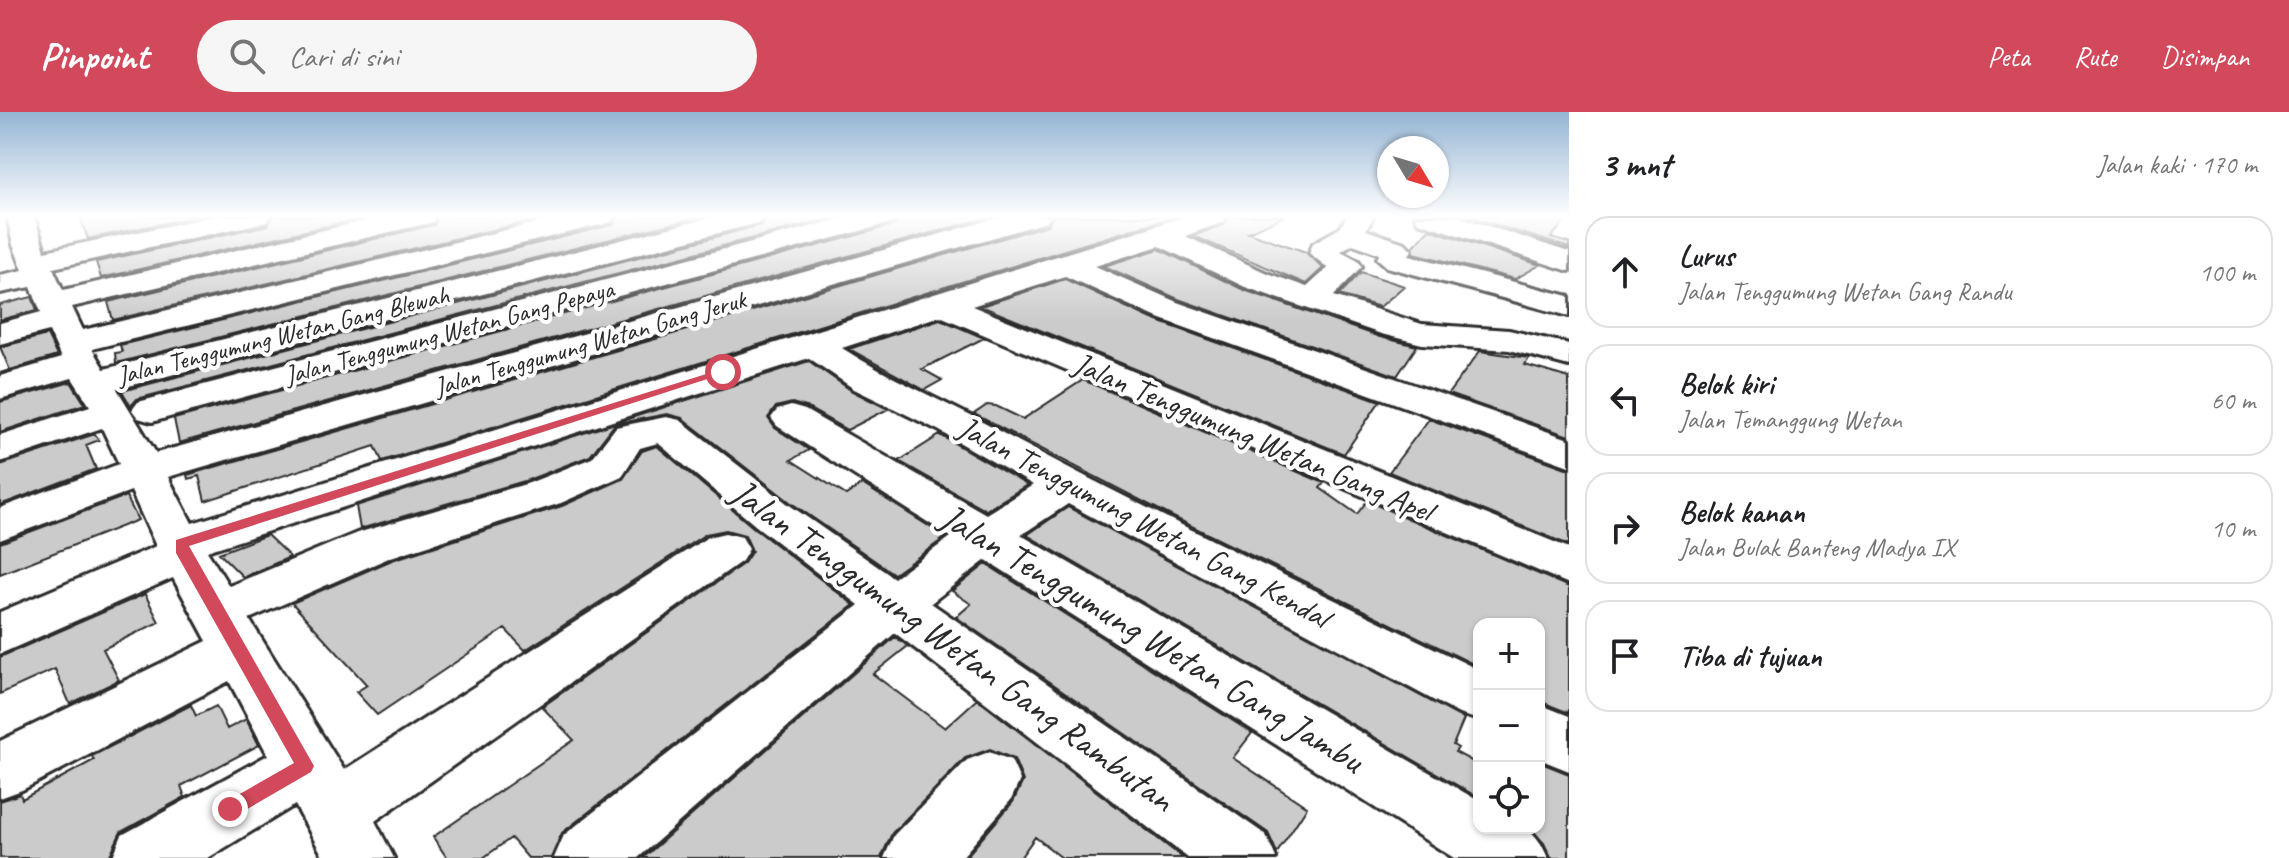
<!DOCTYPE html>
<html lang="id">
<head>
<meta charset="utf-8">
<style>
  :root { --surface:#fff; --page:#f6f6f6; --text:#202124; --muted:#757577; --line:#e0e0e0; --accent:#d1495b }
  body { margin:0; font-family:Caveat,sans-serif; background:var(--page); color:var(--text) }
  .controls { position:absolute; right:24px; bottom:24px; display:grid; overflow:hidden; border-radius:16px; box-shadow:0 2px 6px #0004 }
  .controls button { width:72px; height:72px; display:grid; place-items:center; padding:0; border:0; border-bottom:2px solid var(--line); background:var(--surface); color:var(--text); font:40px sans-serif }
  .compass { position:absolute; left:1377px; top:24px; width:72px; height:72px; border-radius:50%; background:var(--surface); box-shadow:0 2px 6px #0004; rotate:128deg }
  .stop { position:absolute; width:24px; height:24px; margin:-18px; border:6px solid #d1495b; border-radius:50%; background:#fff }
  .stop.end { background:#d1495b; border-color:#fff; box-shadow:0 2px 8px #0008 }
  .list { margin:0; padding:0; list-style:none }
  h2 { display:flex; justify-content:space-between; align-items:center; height:104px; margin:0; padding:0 32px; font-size:34px }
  h2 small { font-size:26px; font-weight:400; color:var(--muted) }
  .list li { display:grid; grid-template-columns:52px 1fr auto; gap:24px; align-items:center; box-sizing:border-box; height:112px; margin:0 16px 16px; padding:0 16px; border:2px solid var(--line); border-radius:24px }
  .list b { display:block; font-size:30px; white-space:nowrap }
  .list p { margin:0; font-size:26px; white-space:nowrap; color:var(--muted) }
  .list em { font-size:26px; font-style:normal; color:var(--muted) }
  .icon { flex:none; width:44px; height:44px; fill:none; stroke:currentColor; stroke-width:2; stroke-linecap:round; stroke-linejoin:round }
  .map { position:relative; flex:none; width:1569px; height:746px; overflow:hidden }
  header { display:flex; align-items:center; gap:48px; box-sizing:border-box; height:112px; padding:0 40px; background:var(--accent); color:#fff }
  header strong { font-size:38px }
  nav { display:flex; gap:44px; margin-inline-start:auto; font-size:28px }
  .search { width:560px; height:72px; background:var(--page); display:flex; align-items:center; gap:20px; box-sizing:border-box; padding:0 28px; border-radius:44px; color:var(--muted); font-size:30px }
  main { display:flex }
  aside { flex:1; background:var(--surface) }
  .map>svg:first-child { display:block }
  .building { fill:#cbcbcb; stroke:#2b2b2b; stroke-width:2 }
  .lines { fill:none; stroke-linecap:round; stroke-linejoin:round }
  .minor-casing { stroke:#2b2b2b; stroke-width:6 }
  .minor { fill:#fff; fill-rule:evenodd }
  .route { fill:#d1495b }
  .labels { text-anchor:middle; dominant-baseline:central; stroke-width:8; stroke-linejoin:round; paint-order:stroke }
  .far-street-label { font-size:26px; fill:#2b2b2b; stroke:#fff }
  .street-label { font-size:32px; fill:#2b2b2b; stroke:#fff }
  .near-street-label { font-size:38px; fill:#2b2b2b; stroke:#fff }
</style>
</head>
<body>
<header>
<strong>Pinpoint</strong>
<div class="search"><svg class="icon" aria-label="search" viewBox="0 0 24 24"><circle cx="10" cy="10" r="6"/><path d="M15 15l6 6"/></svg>Cari di sini</div>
<nav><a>Peta</a><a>Rute</a><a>Disimpan</a></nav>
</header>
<main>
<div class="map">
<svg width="1569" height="746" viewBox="0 0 1569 746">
  <rect width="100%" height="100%" fill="#fff"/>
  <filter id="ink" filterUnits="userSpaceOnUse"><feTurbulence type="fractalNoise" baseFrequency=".0125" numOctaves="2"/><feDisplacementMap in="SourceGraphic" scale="16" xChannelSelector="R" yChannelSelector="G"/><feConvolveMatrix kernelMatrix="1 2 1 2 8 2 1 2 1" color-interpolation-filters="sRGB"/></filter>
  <g filter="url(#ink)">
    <!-- building -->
    <path class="building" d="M 80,104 L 198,104 L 88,127 Z
      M 273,104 L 370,104 L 101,166 L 96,150 L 268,113 Z
      M 439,104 L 551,104 L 113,208 L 108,190 L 434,113 Z
      M 618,104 L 703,104 L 116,251 L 115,241 L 122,240 L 120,233 L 613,113 Z
      M 767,104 L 837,104 L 137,287 L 131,294 L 122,279 L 762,113 Z
      M 900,104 L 992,104 L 179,331 L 174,307 L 895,113 Z
      M 1053,104 L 1175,104 L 382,349 L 375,334 L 205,389 L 199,364 L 188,367 L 187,363 L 1048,113 Z
      M 1229,104 L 1285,104 L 1248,120 L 1306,140 L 1323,156 L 1306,172 L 1193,124 L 1224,113 Z
      M 1468,104 L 1569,104 L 1551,126 L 1569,131 L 1569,136 Z
      M 1429,117 L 1540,153 L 1515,167 L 1414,141 L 1413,135 Z
      M 1159,137 L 1244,178 L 1380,225 L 1417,234 L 1397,264 L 1178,187 L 1104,154 Z
      M 1361,160 L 1404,174 L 1380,195 L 1339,183 Z
      M 1065,167 L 1152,207 L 1380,289 L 1344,342 L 981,194 Z
      M 32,185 L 37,198 L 0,208 L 0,193 Z
      M 940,207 L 984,226 L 922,257 L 942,268 L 924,278 L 849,237 Z
      M 47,223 L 57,244 L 0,261 L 10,258 L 0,235 Z
      M 1480,239 L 1529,246 L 1525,253 L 1569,266 L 1569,324 L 1448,282 Z
      M 809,249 L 852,279 L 888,297 L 847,318 L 806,295 L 792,291 L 776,295 L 768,306 L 775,316 L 809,338 L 791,348 L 846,383 L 862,372 L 946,425 L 894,462 L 790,390 L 682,306 L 667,302 L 615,312 L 590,344 L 528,368 L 360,417 L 356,394 Z
      M 1083,268 L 1324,371 L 1320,376 L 1357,402 L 1367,389 L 1569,475 L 1569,601 L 1539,589 L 1539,512 L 1479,512 L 1479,555 L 1171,404 L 974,302 L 987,293 L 996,294 L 1023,307 Z
      M 71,270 L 85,292 L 0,320 L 0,290 Z
      M 1429,307 L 1569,357 L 1569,433 L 1389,360 Z
      M 95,322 L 99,328 L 86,333 L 96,357 L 0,393 L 0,353 Z
      M 940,323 L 1027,373 L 986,398 L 899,349 Z
      M 657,334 L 754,416 L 854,493 L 562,721 L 551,746 L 528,746 L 511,726 L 483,746 L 447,746 L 433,725 L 574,628 L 542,595 L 744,451 L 752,439 L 745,423 L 726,418 L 706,422 L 525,538 L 505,517 L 377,603 L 356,580 L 367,573 L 292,491 L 392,448 L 562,394 L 623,367 L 642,339 Z
      M 126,384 L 138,408 L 0,462 L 0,431 Z
      M 1068,395 L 1464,607 L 1453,633 L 1458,636 L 1455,640 L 1479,653 L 1479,686 L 1027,423 Z
      M 267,423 L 290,445 L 243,465 L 219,441 Z
      M 986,452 L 1252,621 L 1233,646 L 1307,695 L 1277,741 L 1268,721 L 956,505 L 971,492 L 952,479 Z
      M 145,482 L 159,510 L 103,537 L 119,568 L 70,592 L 55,557 L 0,582 L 0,545 Z
      M 895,525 L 908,534 L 873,562 L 945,616 L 977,587 L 1183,746 L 1062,746 L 1035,725 L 1020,746 L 965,746 L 1013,690 L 1023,669 L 1014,647 L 990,637 L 965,646 L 892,721 L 881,746 L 643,746 Z
      M 191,593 L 196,604 L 216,594 L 227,617 L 246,607 L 259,633 L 181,674 L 185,685 L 121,720 L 110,743 L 105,746 L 0,746 L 0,689 L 20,682 L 22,687 L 94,648 L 92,644 Z
      M 1539,650 L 1569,662 L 1569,746 L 1551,746 L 1544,731 L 1530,716 L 1539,716 Z"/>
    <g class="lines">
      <defs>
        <path id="minor" d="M 7,104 L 34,104 L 45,139 L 215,104 L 270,104 L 267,110 L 257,112 L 53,156 L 63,178 L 385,104 L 436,104 L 433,110 L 72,195 L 83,218 L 566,104 L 615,104 L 612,110 L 92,237 L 104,257 L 717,104 L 764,104 L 761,110 L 117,277 L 156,341 L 1005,104 L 1050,104 L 1047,110 L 168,365 L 192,411 L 1187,104 L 1226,104 L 1223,110 L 1185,124 L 1267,161 L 1307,175 L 1328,156 L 1309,141 L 1313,131 L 1340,116 L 1347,104 L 1374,104 L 1366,118 L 1405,131 L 1412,138 L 1409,143 L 1569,184 L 1569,204 L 1387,155 L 1377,146 L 1380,142 L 1353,132 L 1341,139 L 1358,148 L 1362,154 L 1334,184 L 1422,212 L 1509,218 L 1569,232 L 1569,254 L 1509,238 L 1422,232 L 1381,222 L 1245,175 L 1159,134 L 1095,154 L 1177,190 L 1569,327 L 1569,354 L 1153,204 L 1065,164 L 972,194 L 1569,436 L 1569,472 L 940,204 L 842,236 C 888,266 938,286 986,312 C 1147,399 1314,477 1479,558 L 1479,608 L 1459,602 L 1068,392 L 1021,423 L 1479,689 L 1479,716 C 1519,716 1530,705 1548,746 L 1454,746 L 986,448 L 931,491 L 1266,723 L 1276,746 L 1188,746 L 895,521 L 638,746 L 554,746 L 564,723 L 859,493 L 756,414 L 658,331 L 640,336 L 622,364 L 561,391 L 391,445 L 249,507 L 344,658 L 708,425 L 725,421 L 742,425 L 749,437 L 742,449 L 375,709 L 394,746 L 324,746 L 295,693 L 208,746 L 112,746 L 122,723 L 268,643 L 229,569 L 22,678 L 0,686 L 0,629 L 207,529 L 173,466 L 0,542 L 0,500 L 156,434 L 131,379 L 0,428 L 0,396 L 119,352 L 102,316 L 0,350 L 0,323 L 90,294 L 72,266 L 0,287 L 0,264 L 61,246 L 49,219 L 0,232 L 0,211 L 41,200 L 31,175 L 0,181 L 0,163 L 23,158 L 13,133 ZM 809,246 L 854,277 L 938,318 L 1033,373 L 986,402 L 805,298 L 791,294 L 777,298 L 771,306 L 777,314 L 951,425 L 894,466 L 788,392 L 680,308 L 666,305 L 616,315 L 592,346 L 529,371 L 357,421 L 229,474 L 207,439 Z
          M 851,104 L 897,104 L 894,110 L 166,306 L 152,310 L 138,306 L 132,298 L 138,290 Z
          M 1415,104 L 1457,104 L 1569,140 L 1569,159 L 1418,110 Z
          M 1539,592 L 1569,604 L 1569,659 L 1539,647 Z
          M 989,640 L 1011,648 L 1020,668 L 1011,688 L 961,746 L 884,746 L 894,723 L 967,648 Z"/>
      </defs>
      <!-- minor casing -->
      <use href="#minor" class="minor-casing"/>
      <!-- minor -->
      <use href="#minor" class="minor"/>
    </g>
  </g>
  <!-- sky -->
  <linearGradient id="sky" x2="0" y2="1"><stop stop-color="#94b5d4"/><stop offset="0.5" stop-color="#fff"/><stop offset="1" stop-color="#fff" stop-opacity="0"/></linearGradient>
  <rect width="1569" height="209" fill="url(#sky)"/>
  <!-- route -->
  <path class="route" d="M 719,258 L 729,260 L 189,434 L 314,654 L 311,660 L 237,703 L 230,706 L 224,703 L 221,697 L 224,691 L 294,651 L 176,441 L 176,428 Z"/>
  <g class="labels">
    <!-- far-street labels -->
    <g class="far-street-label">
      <text transform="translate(449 220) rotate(-15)">Jalan Tenggumung Wetan Gang Pepaya</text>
      <text transform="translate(283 223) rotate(-14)">Jalan Tenggumung Wetan Gang Blewah</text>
      <text transform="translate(590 231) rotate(-16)">Jalan Tenggumung Wetan Gang Jeruk</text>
    </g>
    <!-- street labels -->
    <g class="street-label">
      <text transform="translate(1253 325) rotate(23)">Jalan Tenggumung Wetan Gang Apel</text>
      <text transform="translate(1144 410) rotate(28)">Jalan Tenggumung Wetan Gang Kendal</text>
    </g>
    <!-- near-street labels -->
    <g class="near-street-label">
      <text transform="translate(1152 526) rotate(31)">Jalan Tenggumung Wetan Gang Jambu</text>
      <text transform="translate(953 533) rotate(36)">Jalan Tenggumung Wetan Gang Rambutan</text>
    </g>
  </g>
</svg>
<div class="controls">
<button>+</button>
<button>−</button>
<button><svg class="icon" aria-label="locate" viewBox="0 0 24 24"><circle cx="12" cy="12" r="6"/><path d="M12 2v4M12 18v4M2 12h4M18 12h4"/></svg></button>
</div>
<svg class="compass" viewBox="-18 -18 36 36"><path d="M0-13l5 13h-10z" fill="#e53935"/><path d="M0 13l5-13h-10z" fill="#757577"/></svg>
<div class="stop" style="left:723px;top:260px"></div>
<div class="stop end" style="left:230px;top:697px"></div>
</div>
<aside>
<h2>3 mnt<small>Jalan kaki · 170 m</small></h2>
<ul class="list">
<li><svg class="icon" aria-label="ahead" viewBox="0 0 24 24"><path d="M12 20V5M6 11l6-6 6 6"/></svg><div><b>Lurus</b><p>Jalan Tenggumung Wetan Gang Randu</p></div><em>100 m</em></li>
<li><svg class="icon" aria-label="left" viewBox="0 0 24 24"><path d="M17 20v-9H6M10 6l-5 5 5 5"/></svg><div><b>Belok kiri</b><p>Jalan Temanggung Wetan</p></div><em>60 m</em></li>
<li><svg class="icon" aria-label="right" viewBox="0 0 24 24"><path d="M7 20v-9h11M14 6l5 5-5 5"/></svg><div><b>Belok kanan</b><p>Jalan Bulak Banteng Madya IX</p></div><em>10 m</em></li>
<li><svg class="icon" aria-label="arrive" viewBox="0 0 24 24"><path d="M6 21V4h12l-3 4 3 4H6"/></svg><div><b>Tiba di tujuan</b></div></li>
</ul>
</aside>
</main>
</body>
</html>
